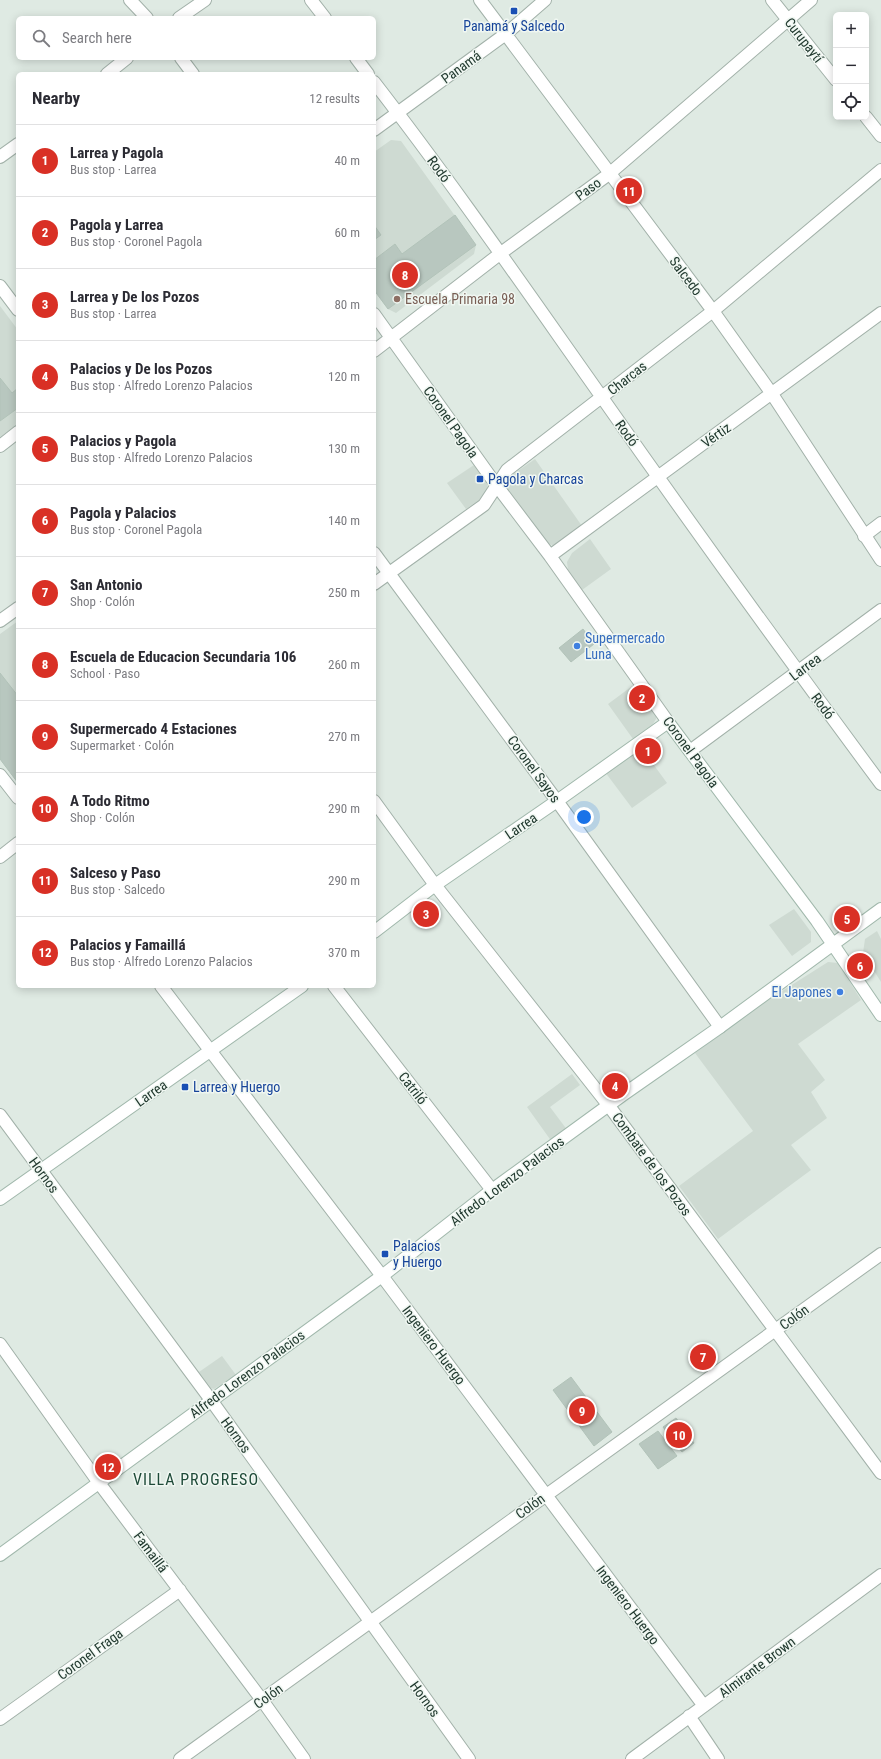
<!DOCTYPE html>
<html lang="en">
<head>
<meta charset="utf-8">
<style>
  :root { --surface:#fff; --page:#f2f2f3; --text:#2b2b33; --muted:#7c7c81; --line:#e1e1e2; --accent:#d93025 }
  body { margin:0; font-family:"Roboto Condensed",sans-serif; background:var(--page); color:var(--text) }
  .controls { position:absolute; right:12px; top:12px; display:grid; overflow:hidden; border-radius:6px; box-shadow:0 2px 10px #0003 }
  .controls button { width:36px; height:36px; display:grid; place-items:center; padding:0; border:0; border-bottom:1px solid var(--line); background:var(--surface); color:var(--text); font:20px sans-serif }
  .you { position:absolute; left:584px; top:817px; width:14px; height:14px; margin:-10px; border:3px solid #fff; border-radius:50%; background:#1a73e8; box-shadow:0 0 0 6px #1a73e833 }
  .badge { display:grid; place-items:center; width:26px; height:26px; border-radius:50%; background:var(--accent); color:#fff; font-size:13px; font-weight:700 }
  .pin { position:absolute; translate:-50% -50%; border:2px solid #fff; box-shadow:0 1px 4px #0006 }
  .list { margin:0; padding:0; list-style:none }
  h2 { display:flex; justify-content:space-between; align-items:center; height:52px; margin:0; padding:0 16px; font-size:17px }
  h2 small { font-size:13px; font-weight:400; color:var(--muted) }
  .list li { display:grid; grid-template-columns:26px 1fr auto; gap:12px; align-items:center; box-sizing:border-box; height:72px; padding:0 16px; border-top:1px solid var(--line) }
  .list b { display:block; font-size:15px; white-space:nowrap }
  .list p { margin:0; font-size:13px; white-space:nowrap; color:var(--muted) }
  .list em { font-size:13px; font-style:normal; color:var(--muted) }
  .icon { flex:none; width:22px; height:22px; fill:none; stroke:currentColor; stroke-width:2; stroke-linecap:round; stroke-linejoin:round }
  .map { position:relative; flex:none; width:881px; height:1759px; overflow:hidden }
  .search { position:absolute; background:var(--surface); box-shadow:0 2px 10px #0003; left:16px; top:16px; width:360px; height:44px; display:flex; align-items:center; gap:10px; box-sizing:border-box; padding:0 14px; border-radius:6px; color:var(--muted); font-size:15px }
  .panel { position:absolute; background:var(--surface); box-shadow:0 2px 10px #0003; left:16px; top:72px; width:360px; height:916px; border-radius:6px }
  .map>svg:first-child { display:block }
  .built { fill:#cedad2 }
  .building { fill:#b8c7bf; stroke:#b2c3b9 }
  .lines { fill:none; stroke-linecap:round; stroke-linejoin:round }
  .street-casing { stroke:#a2b1a9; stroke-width:14 }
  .secondary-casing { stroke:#a1b8ac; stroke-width:14 }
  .street { stroke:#fff; stroke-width:12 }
  .secondary { stroke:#fff; stroke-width:12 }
  .transit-dot { fill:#1a4fb4; stroke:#f0f7f2; stroke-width:1.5 }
  .education-dot { fill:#8d6e63; stroke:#f0f7f2; stroke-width:1.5 }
  .shop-dot { fill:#3f7fe0; stroke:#f0f7f2; stroke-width:1.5 }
  .labels { text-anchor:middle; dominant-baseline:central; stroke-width:3; stroke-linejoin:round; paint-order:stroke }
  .transit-label { font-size:14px; fill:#164399; stroke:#f0f7f2; text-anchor:start }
  .street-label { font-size:14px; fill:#21392f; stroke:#f0f7f2 }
  .education-label { font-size:14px; fill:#785e54; stroke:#f0f7f2; text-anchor:start }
  .shop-label { font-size:14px; fill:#366cbe; stroke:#f0f7f2; text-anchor:start }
  .quarter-label { font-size:16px; letter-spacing:1px; fill:#1e4a38; stroke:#f0f7f2 }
</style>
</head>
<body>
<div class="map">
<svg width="881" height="1759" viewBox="0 0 881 1759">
  <rect width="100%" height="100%" fill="#dfeae3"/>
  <!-- built -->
  <path class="built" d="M 391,140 L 401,141 L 476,245 L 474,254 L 396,313 L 388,309 L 374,290 L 374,152 Z
    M 0,306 L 18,330 L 18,424 L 0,437 Z
    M 535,459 L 582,526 L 554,546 L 547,543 L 509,493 L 507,488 L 507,483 L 512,475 Z
    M 474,465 L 487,484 L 488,488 L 483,497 L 466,509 L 447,483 Z
    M 590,539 L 611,569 L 582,590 L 568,570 L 567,562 L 572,553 Z
    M 18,621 L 18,783 L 0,759 L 0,634 Z
    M 635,684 L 656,713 L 656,719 L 653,724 L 633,739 L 608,704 Z
    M 640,746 L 667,783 L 632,808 L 605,772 Z
    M 794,909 L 811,932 L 811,942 L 792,956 L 769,925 Z
    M 877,931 L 881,939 L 881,982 L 863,953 L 865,939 Z
    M 828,962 L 838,963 L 861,1000 L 798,1044 L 825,1080 L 811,1092 L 827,1118 L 791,1145 L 811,1170 L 718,1239 L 679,1186 L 753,1131 L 695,1053 L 768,1000 Z
    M 572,1074 L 580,1085 L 550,1107 L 568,1131 L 552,1142 L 527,1107 Z
    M 222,1356 L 236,1375 L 214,1389 L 211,1388 L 199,1372 Z"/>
  <!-- building -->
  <path class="building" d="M 455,215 L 476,245 L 388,309 L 374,290 L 374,260 L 395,244 L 402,254 Z
    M 374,225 L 381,235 L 374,240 Z
    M 0,378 L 12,393 L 18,388 L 18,408 L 0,421 Z
    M 583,629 L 594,644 L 571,662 L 559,648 Z
    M 0,673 L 18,696 L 18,783 L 0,759 Z
    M 571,1377 L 612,1432 L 594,1446 L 553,1390 Z
    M 676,1418 L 694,1443 L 682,1452 L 663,1427 Z
    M 658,1431 L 677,1456 L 658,1469 L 639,1444 Z"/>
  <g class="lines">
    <defs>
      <path id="street" d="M 130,0 L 147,18
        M 311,0 L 325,18
        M 480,0 L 713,311 L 772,394 L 881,560
        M 772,0 L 836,80
        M 179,18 L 205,0
        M 181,58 L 193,74
        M 356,58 L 368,74
        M 107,74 L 127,58
        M 374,82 C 453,184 526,290 601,396 C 692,526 786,656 881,784
        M 866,117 L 881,136
        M 374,130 L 507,33 L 545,0
        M 0,157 L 18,144
        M 0,286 L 18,310
        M 374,314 L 497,486 L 550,556 L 668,722
        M 374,351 L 501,253 L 609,174 L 811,0
        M 0,446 L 18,432
        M 864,536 L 881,523
        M 374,553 L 557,801 L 720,1027
        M 550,556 L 881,313
        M 374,584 L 484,505 L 507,470 L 713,311 L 881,170
        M 0,621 L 18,608
        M 690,751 L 881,610
        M 0,775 L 18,798
        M 374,801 L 435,885 L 609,1106 L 881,1473
        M 0,857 L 18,843
        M 161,986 L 382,1276 L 704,1706
        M 334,986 L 492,1190
        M 0,1115 L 211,1400 L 469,1759
        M 0,1344 L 99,1483 L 262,1700 L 304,1759
        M 689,1716 L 718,1759
        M 0,1719 L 180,1590
        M 180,1759 L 881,1254
        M 632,1759 L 881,1575"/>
      <path id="secondary" d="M 374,932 L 435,885 L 557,801 L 668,722 L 817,921 L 881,1015
        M 0,1199 L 302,986
        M 0,1555 L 382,1276 L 492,1190 L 624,1094 L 720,1027 L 881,909"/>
    </defs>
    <!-- street casing -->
    <use href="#street" class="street-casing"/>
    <!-- secondary casing -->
    <use href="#secondary" class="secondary-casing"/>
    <!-- street -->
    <use href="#street" class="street"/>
    <!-- secondary -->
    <use href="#secondary" class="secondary"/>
  </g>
  <!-- markers -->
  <g class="transit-dot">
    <rect x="510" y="7" width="8" height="8" rx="2"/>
    <rect x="476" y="475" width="8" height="8" rx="2"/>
    <rect x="181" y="1083" width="8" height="8" rx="2"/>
    <rect x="381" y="1250" width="8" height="8" rx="2"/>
  </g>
  <circle class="education-dot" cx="397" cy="299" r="4"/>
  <g class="shop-dot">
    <circle cx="577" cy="646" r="4"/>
    <circle cx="840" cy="992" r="4"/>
  </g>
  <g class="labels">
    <!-- transit labels -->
    <g class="transit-label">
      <text x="514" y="26" text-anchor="middle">Panamá y Salcedo</text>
      <text x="488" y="479">Pagola y Charcas</text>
      <text x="193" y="1087">Larrea y Huergo</text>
      <text x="393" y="1246">Palacios<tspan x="393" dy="16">y Huergo</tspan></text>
    </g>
    <!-- street labels -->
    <g class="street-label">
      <text transform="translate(804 40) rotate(52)">Curupaytí</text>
      <text transform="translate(461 67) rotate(-36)">Panamá</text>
      <text transform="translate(439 169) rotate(54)">Rodó</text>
      <text transform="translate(588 189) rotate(-36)">Paso</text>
      <text transform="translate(686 276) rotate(53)">Salcedo</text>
      <text transform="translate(627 378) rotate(-38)">Charcas</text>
      <text transform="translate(451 422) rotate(55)">Coronel Pagola</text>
      <text transform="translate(627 433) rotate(54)">Rodó</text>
      <text transform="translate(716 435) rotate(-35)">Vértiz</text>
      <text transform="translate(805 667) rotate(-37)">Larrea</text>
      <text transform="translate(823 706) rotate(53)">Rodó</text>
      <text transform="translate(691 752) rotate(54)">Coronel Pagola</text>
      <text transform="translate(534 769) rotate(54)">Coronel Sayos</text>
      <text transform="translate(521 826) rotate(-34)">Larrea</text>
      <text transform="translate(413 1088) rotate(52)">Catriló</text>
      <text transform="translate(151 1093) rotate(-35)">Larrea</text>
      <text transform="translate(652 1164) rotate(54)">Combate de los Pozos</text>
      <text transform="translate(44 1175) rotate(54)">Hornos</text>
      <text transform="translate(507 1181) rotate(-37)">Alfredo Lorenzo Palacios</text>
      <text transform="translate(794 1317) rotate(-36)">Colón</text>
      <text transform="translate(434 1345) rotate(53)">Ingeniero Huergo</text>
      <text transform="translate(247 1374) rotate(-36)">Alfredo Lorenzo Palacios</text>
      <text transform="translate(236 1435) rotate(54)">Hornos</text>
      <text transform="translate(530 1506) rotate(-36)">Colón</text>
      <text transform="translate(151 1552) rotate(53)">Famaillá</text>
      <text transform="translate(628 1605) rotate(53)">Ingeniero Huergo</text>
      <text transform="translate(90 1654) rotate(-36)">Coronel Fraga</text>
      <text transform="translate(757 1667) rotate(-37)">Almirante Brown</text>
      <text transform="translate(268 1696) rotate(-36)">Colón</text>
      <text transform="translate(425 1699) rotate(54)">Hornos</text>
    </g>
    <!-- education labels -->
    <g class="education-label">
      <text x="405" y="299">Escuela Primaria 98</text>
    </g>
    <!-- shop labels -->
    <g class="shop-label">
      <text x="585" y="638">Supermercado<tspan x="585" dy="16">Luna</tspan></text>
      <text x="832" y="992" text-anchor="end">El Japones</text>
    </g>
    <!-- quarter labels -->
    <g class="quarter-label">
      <text x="196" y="1479">VILLA PROGRESO</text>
    </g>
  </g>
</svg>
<div class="controls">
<button>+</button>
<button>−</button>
<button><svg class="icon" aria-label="locate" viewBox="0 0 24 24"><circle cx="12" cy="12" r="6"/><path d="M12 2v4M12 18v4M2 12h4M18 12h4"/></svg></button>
</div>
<div class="you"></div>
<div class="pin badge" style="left:648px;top:751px">1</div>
<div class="pin badge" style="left:642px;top:698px">2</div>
<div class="pin badge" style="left:426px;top:914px">3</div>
<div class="pin badge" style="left:615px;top:1086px">4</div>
<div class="pin badge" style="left:847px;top:919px">5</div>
<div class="pin badge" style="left:860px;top:966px">6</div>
<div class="pin badge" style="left:703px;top:1357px">7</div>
<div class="pin badge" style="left:405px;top:275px">8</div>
<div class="pin badge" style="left:582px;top:1411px">9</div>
<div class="pin badge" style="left:679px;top:1435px">10</div>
<div class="pin badge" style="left:629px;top:191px">11</div>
<div class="pin badge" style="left:108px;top:1467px">12</div>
<div class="search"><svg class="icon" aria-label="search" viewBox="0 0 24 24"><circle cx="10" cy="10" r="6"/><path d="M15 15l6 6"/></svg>Search here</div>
<section class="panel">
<h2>Nearby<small>12 results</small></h2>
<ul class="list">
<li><span class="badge">1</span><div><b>Larrea y Pagola</b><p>Bus stop · Larrea</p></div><em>40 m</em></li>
<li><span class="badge">2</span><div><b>Pagola y Larrea</b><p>Bus stop · Coronel Pagola</p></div><em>60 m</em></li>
<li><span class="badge">3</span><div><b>Larrea y De los Pozos</b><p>Bus stop · Larrea</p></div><em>80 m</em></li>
<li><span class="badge">4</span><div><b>Palacios y De los Pozos</b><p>Bus stop · Alfredo Lorenzo Palacios</p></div><em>120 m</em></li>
<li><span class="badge">5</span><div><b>Palacios y Pagola</b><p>Bus stop · Alfredo Lorenzo Palacios</p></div><em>130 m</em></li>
<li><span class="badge">6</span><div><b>Pagola y Palacios</b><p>Bus stop · Coronel Pagola</p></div><em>140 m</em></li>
<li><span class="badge">7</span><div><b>San Antonio</b><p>Shop · Colón</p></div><em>250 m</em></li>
<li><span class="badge">8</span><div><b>Escuela de Educacion Secundaria 106</b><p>School · Paso</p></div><em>260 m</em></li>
<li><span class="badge">9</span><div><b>Supermercado 4 Estaciones</b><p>Supermarket · Colón</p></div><em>270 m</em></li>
<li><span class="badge">10</span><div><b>A Todo Ritmo</b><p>Shop · Colón</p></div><em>290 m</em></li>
<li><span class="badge">11</span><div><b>Salceso y Paso</b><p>Bus stop · Salcedo</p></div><em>290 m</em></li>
<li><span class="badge">12</span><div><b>Palacios y Famaillá</b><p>Bus stop · Alfredo Lorenzo Palacios</p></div><em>370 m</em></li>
</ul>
</section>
</div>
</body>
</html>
